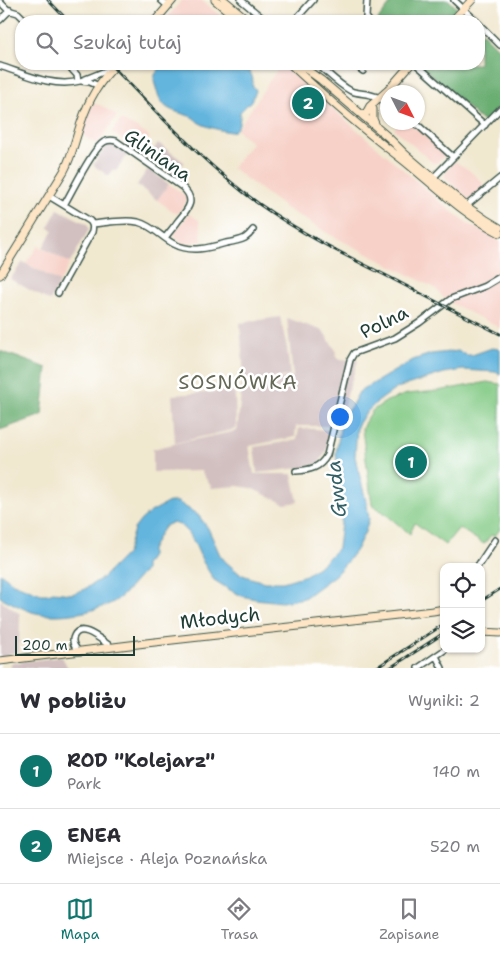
<!DOCTYPE html>
<html lang="pl">
<head>
<meta charset="utf-8">
<style>
  :root { --surface:#fff; --page:#f7f7f7; --text:#2b2b33; --muted:#7c7c81; --line:#e1e1e2; --accent:#0f766e }
  body { margin:0; font-family:"Shantell Sans",sans-serif; background:var(--page); color:var(--text) }
  .controls { position:absolute; right:15px; bottom:15px; display:grid; overflow:hidden; border-radius:10px; box-shadow:0 1px 4px #0004 }
  .controls button { width:45px; height:45px; display:grid; place-items:center; padding:0; border:0; border-bottom:1px solid var(--line); background:var(--surface); color:var(--text); font:25px sans-serif }
  .compass { position:absolute; left:380px; top:85px; width:45px; height:45px; border-radius:50%; background:var(--surface); box-shadow:0 1px 4px #0004; rotate:132deg }
  .scale { position:absolute; left:15px; bottom:12px; width:120px; box-sizing:border-box; padding-left:5px; border:2px solid #1f3d34; border-top:0; font-size:14px; line-height:18px; white-space:nowrap; color:#1f3d34; -webkit-text-stroke:4px #fff; paint-order:stroke }
  .you { position:absolute; left:339px; top:416px; width:18px; height:18px; margin:-12px; border:4px solid #fff; border-radius:50%; background:#1a73e8; box-shadow:0 0 0 8px #1a73e833 }
  .badge { display:grid; place-items:center; width:32px; height:32px; border-radius:50%; background:var(--accent); color:#fff; font-size:16px; font-weight:700 }
  .pin { position:absolute; translate:-50% -50%; border:2px solid #fff; box-shadow:0 1px 5px #0006 }
  .list { margin:0; padding:0; list-style:none }
  h2 { display:flex; justify-content:space-between; align-items:center; height:65px; margin:0; padding:0 20px; font-size:21px }
  h2 small { font-size:16px; font-weight:400; color:var(--muted) }
  .list li { display:grid; grid-template-columns:32px 1fr auto; gap:15px; align-items:center; box-sizing:border-box; height:75px; padding:0 20px; border-top:1px solid var(--line) }
  .list b { display:block; font-size:19px; white-space:nowrap }
  .list p { margin:0; font-size:16px; white-space:nowrap; color:var(--muted) }
  .list em { font-size:16px; font-style:normal; color:var(--muted) }
  .icon { flex:none; width:28px; height:28px; fill:none; stroke:currentColor; stroke-width:2; stroke-linecap:round; stroke-linejoin:round }
  .map { position:relative; flex:none; width:500px; height:668px; overflow:hidden }
  .search { position:absolute; background:var(--surface); box-shadow:0 1px 4px #0004; left:15px; right:15px; top:15px; height:55px; display:flex; align-items:center; gap:12px; box-sizing:border-box; padding:0 18px; border-radius:20px; color:var(--muted); font-size:19px }
  .sheet { height:215px; background:var(--surface) }
  nav { display:flex; justify-content:space-around; align-items:center; box-sizing:border-box; height:70px; border-top:1px solid var(--line); background:var(--surface); font-size:14px; color:var(--muted) }
  nav a { display:grid; justify-items:center; gap:2px }
  nav .on { color:var(--accent) }
  .map>svg:first-child { display:block }
  .built { fill:#f7d1c8 }
  .industrial { fill:#d2bfc0 }
  .green { fill:#83ca85; stroke:#51845c }
  .forest { fill:#6aae72; stroke:#447653 }
  .water { fill:#63b5de; stroke:#417989 }
  .lines { fill:none; stroke-linecap:round; stroke-linejoin:round }
  .street-casing { stroke:#3e574b; stroke-width:8 }
  .secondary-casing { stroke:#3e574b; stroke-width:9 }
  .street { stroke:#fff; stroke-width:5 }
  .secondary { stroke:#fde5c5; stroke-width:7 }
  .rail-casing { stroke:#1f3d34; stroke-width:3 }
  .rail { stroke:#fff; stroke-width:1; stroke-dasharray:4; stroke-linecap:butt }
  .labels { text-anchor:middle; dominant-baseline:central; stroke-width:5; stroke-linejoin:round; paint-order:stroke }
  .street-label { font-size:19px; fill:#1f3d34; stroke:#fff }
  .neighbourhood-label { font-size:20px; letter-spacing:1px; fill:#656856; stroke:#fff }
  .water-label { font-size:20px; font-style:italic; fill:#336167; stroke:#fff }
</style>
</head>
<body>
<div class="map">
<svg width="500" height="668" viewBox="0 0 500 668">
  <rect width="100%" height="100%" fill="#fff"/>
  <filter id="ink" filterUnits="userSpaceOnUse"><feTurbulence type="fractalNoise" baseFrequency=".02" numOctaves="2"/><feDisplacementMap in="SourceGraphic" scale="10" xChannelSelector="R" yChannelSelector="G"/><feConvolveMatrix kernelMatrix="1 2 1 2 8 2 1 2 1" color-interpolation-filters="sRGB"/></filter>
  <filter id="wash" filterUnits="userSpaceOnUse"><feTurbulence type="fractalNoise" baseFrequency=".0096" numOctaves="4" result="noise"/><feDisplacementMap in="SourceGraphic" scale="20" xChannelSelector="R" yChannelSelector="G"/><feGaussianBlur stdDeviation="1.12" result="paint"/><feColorMatrix in="noise" values="0 0 0 0 0 0 0 0 0 0 0 0 0 0 0 0 0 1.4 0 .05"/><feComposite in="paint" operator="in"/></filter>
  <g filter="url(#wash)">
    <rect width="100%" height="100%" fill="#f1e8d0"/>
    <!-- built -->
    <path class="built" d="M 182,0 L 201,0 L 224,19 L 223,21 L 164,21 Z
      M 281,64 L 451,211 L 470,225 L 500,241 L 500,328 L 453,304 L 444,298 L 435,288 L 329,234 L 284,207 L 232,168 L 252,143 L 237,130 Z
      M 93,103 L 102,106 L 117,116 L 97,144 L 82,135 L 82,129 L 86,118 Z
      M 121,120 L 137,128 L 150,137 L 139,152 L 112,132 Z
      M 401,123 L 415,127 L 446,154 L 437,163 L 433,163 L 394,129 Z
      M 455,161 L 459,164 L 469,170 L 482,182 L 483,189 L 469,200 L 445,177 L 445,173 Z
      M 169,184 L 186,196 L 187,201 L 177,214 L 157,200 Z
      M 189,214 L 199,220 L 202,241 L 184,244 L 176,238 L 175,232 Z
      M 38,246 L 70,263 L 60,282 L 26,263 Z"/>
    <!-- industrial -->
    <path class="industrial" d="M 158,143 L 184,162 L 174,176 L 148,158 Z
      M 113,144 L 128,154 L 116,171 L 113,169 L 109,176 L 93,165 L 107,145 Z
      M 148,169 L 169,184 L 157,200 L 137,185 Z
      M 58,209 L 87,224 L 89,229 L 70,263 L 43,248 L 53,230 L 48,227 Z
      M 23,262 L 60,282 L 50,301 L 10,279 Z
      M 280,317 L 287,348 L 290,376 L 247,381 L 244,379 L 240,323 Z
      M 287,318 L 323,331 L 335,349 L 337,359 L 358,360 L 339,420 L 330,426 L 296,426 L 295,437 L 249,446 L 254,474 L 292,474 L 298,502 L 285,504 L 251,488 L 237,486 L 212,488 L 201,471 L 153,472 L 153,449 L 178,443 L 237,431 L 242,384 L 293,377 Z
      M 232,391 L 235,395 L 236,429 L 175,443 L 172,395 Z
      M 299,428 L 329,430 L 326,451 L 319,463 L 308,467 L 257,473 L 254,447 L 297,440 Z
      M 0,600 L 20,614 L 19,652 L 8,654 L 6,658 L 0,659 Z
      M 62,657 L 68,668 L 11,668 L 11,663 Z"/>
    <!-- green -->
    <path class="green" d="M 487,382 L 500,384 L 500,529 L 495,536 L 491,535 L 484,544 L 459,528 L 445,545 L 415,523 L 410,534 L 383,512 L 372,505 L 362,429 L 365,422 L 373,410 L 387,401 L 407,394 L 438,391 Z"/>
    <!-- forest -->
    <path class="forest" d="M 393,0 L 449,0 L 458,9 L 447,21 L 377,21 Z
      M 479,29 L 500,50 L 500,105 L 486,120 L 482,121 L 420,64 L 479,64 Z
      M 0,351 L 47,368 L 42,415 L 0,430 Z"/>
    <!-- water -->
    <path class="water" d="M 164,64 L 217,64 C 225,66 233,64 242,64 C 249,70 255,76 252,86 L 255,88 L 256,91 L 251,101 L 240,112 C 240,118 240,126 235,130 C 232,133 224,131 220,130 C 213,128 204,126 198,122 C 196,120 194,118 192,117 C 174,110 163,112 157,91 C 152,76 153,76 164,64 Z
      M 492,348 L 500,349 L 500,374 L 495,372 L 463,370 L 444,373 L 397,388 L 376,403 L 365,414 L 357,426 L 355,457 L 367,505 L 369,519 L 365,532 L 356,550 L 345,564 L 335,575 L 304,598 L 282,602 L 255,599 L 242,596 L 230,590 L 214,580 L 203,562 L 194,542 L 188,533 L 180,525 L 172,523 L 165,526 L 160,533 L 151,550 L 151,556 L 145,565 L 145,570 L 143,573 C 134,582 126,594 115,601 C 95,613 55,619 32,612 C 21,608 10,602 0,597 L 0,573 L 13,583 L 41,594 L 48,594 L 53,592 L 72,594 L 83,590 L 102,578 L 127,553 L 134,529 L 141,520 L 149,513 L 169,502 L 178,502 L 198,515 L 208,528 L 220,555 L 226,562 L 240,574 L 251,578 L 264,582 L 283,582 L 306,575 L 322,564 L 338,548 L 342,515 L 336,453 L 342,418 L 352,405 L 359,392 L 413,360 L 431,354 L 458,351 L 467,355 L 472,355 Z"/>
  </g>
  <g filter="url(#ink)">
    <g class="lines">
      <defs>
        <path id="street" d="M 161,0 L 168,6
          M 241,0 L 266,21
          M 367,0 L 366,17 L 369,21
          M 454,0 L 476,21
          M 0,2 L 8,10 L 18,13 L 26,21
          M 0,20 L 10,10
          M 294,21 L 313,0
          M 479,24 L 500,45
          M 67,64 L 77,75 L 78,81
          M 317,64 C 328,73 338,84 351,91 C 359,94 367,93 374,96 C 380,97 383,101 388,105
          M 354,64 L 363,71
          M 416,64 L 485,125
          M 0,66 C 25,74 53,88 80,81 C 92,77 102,72 113,68
          M 81,81 L 90,82 L 99,86
          M 411,122 L 419,126 L 453,157
          M 433,178 L 500,109
          M 49,196 L 90,221 C 93,225 93,227 92,232 L 58,293
          M 64,205 C 72,192 92,149 104,142 C 108,140 112,140 116,141 L 182,187 C 197,200 188,209 178,221 C 174,227 169,232 165,238
          M 466,206 L 500,178
          M 92,224 C 107,223 123,219 138,222 C 153,226 161,237 174,244 C 191,253 209,248 226,243 C 232,242 239,241 245,238 C 248,236 250,234 253,230
          M 296,471 C 310,470 320,468 327,455 L 350,360 L 354,353 L 395,338 L 419,323 L 451,299 L 485,286 L 500,277
          M 477,567 L 495,540
          M 78,651 C 75,647 71,642 74,636 C 81,621 103,642 112,647
          M 436,656 L 442,668
          M 418,668 L 446,649"/>
        <path id="secondary" d="M 215,0 L 240,21
          M 224,0 L 249,21
          M 155,21 L 173,0
          M 452,21 L 472,0
          M 290,64 C 318,90 346,115 376,139 C 387,148 398,156 409,165 C 438,189 466,216 500,233
          M 299,64 L 321,80 L 388,137 L 405,154 L 466,206 L 485,219 L 500,228
          M 373,109 L 373,119 L 376,126
          M 364,117 L 370,106 L 389,89 L 411,64
          M 0,275 L 64,171 C 72,156 75,140 81,123 C 88,101 100,80 117,64
          M 481,632 L 500,633
          M 0,661 L 146,643 L 433,611 L 444,609"/>
      </defs>
      <!-- street casing -->
      <use href="#street" class="street-casing"/>
      <!-- secondary casing -->
      <use href="#secondary" class="secondary-casing"/>
      <!-- street -->
      <use href="#street" class="street"/>
      <!-- secondary -->
      <use href="#secondary" class="secondary"/>
      <defs>
        <path id="rail" d="M 48,0 L 68,21
          M 110,64 C 158,113 204,164 259,204 C 299,232 342,254 385,275 C 423,295 462,315 500,334
          M 481,601 L 500,589
          M 376,668 L 444,624
          M 390,668 L 444,633"/>
      </defs>
      <!-- rail casing -->
      <use href="#rail" class="rail-casing"/>
      <!-- rail -->
      <use href="#rail" class="rail"/>
    </g>
  </g>
  <g class="labels">
    <!-- street labels -->
    <g class="street-label">
      <text transform="translate(158 155) rotate(35)">Gliniana</text>
      <text transform="translate(384 322) rotate(-26)">Polna</text>
      <text transform="translate(220 618) rotate(-6)">Młodych</text>
    </g>
    <!-- neighbourhood labels -->
    <g class="neighbourhood-label">
      <text x="238" y="382">SOSNÓWKA</text>
    </g>
    <!-- water labels -->
    <g class="water-label">
      <text transform="translate(336 489) rotate(-96)">Gwda</text>
    </g>
  </g>
</svg>
<div class="controls">
<button><svg class="icon" aria-label="locate" viewBox="0 0 24 24"><circle cx="12" cy="12" r="6"/><path d="M12 2v4M12 18v4M2 12h4M18 12h4"/></svg></button>
<button><svg class="icon" aria-label="layers" viewBox="0 0 24 24"><path d="M12 4l9 5-9 5-9-5zM3 14l9 5 9-5"/></svg></button>
</div>
<svg class="compass" viewBox="-18 -18 36 36"><path d="M0-13l5 13h-10z" fill="#e53935"/><path d="M0 13l5-13h-10z" fill="#7c7c81"/></svg>
<div class="scale">200 m</div>
<div class="you"></div>
<div class="pin badge" style="left:411px;top:462px">1</div>
<div class="pin badge" style="left:308px;top:103px">2</div>
<div class="search"><svg class="icon" aria-label="search" viewBox="0 0 24 24"><circle cx="10" cy="10" r="6"/><path d="M15 15l6 6"/></svg>Szukaj tutaj</div>
</div>
<section class="sheet">
<h2>W pobliżu<small>Wyniki: 2</small></h2>
<ul class="list">
<li><span class="badge">1</span><div><b>ROD &quot;Kolejarz&quot;</b><p>Park</p></div><em>140 m</em></li>
<li><span class="badge">2</span><div><b>ENEA</b><p>Miejsce · Aleja Poznańska</p></div><em>520 m</em></li>
</ul>
</section>
<nav>
<a class="on"><svg class="icon" aria-label="map" viewBox="0 0 24 24"><path d="M3 6l6-2 6 2 6-2v14l-6 2-6-2-6 2zM9 4v14M15 6v14"/></svg>Mapa</a>
<a><svg class="icon" aria-label="directions" viewBox="0 0 24 24"><path d="M12 3l9 9-9 9-9-9zM9 14v-3h6M13 9l2 2-2 2"/></svg>Trasa</a>
<a><svg class="icon" aria-label="saved" viewBox="0 0 24 24"><path d="M7 4h10v16l-5-4-5 4z"/></svg>Zapisane</a>
</nav>
</body>
</html>
